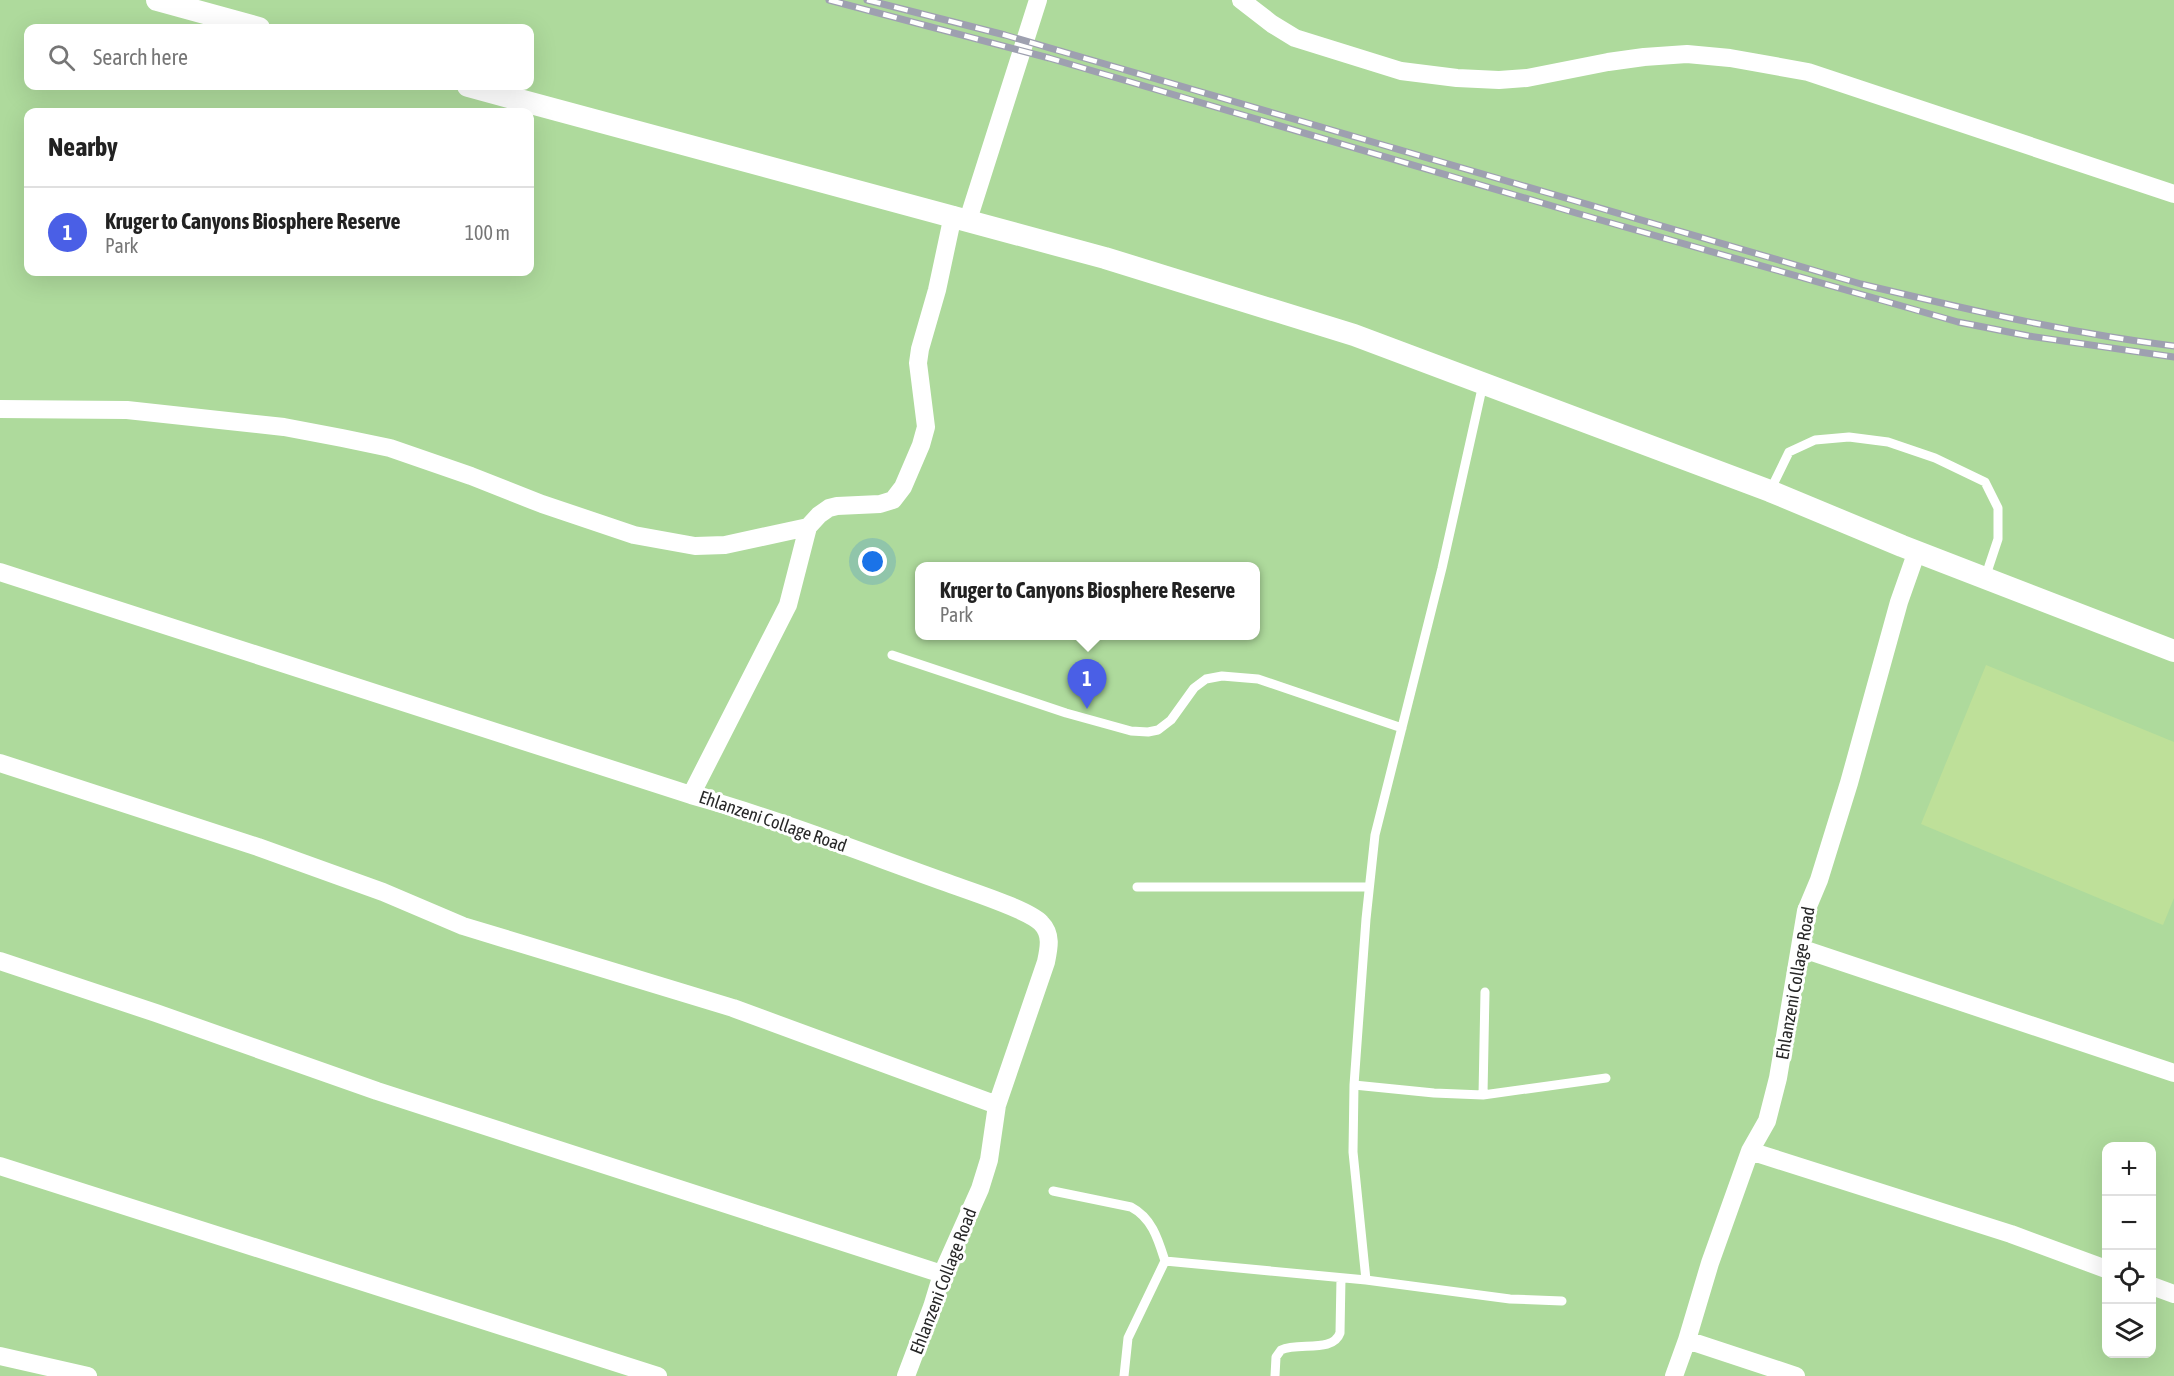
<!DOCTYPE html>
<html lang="en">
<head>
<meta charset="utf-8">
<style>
  :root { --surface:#fff; --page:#f6f6f6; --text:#222; --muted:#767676; --line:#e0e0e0; --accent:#4a5fe6 }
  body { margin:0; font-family:"Asap Condensed",sans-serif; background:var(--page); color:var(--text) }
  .controls { position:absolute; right:18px; bottom:18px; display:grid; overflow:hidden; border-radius:12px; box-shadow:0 6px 24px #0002 }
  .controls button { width:54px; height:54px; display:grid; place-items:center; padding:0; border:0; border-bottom:2px solid var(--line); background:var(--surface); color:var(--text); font:30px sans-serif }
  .you { position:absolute; left:873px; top:562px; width:21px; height:21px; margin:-15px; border:4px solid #fff; border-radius:50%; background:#1a73e8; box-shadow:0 0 0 9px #1a73e833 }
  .badge { display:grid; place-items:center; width:39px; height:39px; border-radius:50%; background:var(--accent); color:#fff; font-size:20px; font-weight:700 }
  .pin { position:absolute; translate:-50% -50px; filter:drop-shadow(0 2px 3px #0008) }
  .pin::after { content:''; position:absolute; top:32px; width:21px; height:18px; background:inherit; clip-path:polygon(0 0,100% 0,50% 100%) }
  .popup { position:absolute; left:915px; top:562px; width:345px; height:78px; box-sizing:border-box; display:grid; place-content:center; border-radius:12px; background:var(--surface); filter:drop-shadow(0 2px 4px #0005); font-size:20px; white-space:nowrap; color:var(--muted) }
  .popup b { font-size:22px; color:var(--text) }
  .popup::after { content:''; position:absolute; left:50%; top:100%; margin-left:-12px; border:12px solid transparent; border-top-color:var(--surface) }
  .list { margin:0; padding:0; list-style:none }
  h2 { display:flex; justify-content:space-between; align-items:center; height:78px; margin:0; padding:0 24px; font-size:26px }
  h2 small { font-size:20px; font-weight:400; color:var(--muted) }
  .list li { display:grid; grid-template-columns:39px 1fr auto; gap:18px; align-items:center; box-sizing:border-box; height:90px; padding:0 24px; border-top:2px solid var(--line) }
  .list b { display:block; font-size:22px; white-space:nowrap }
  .list p { margin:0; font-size:20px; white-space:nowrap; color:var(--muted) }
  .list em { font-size:20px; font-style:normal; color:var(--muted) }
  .icon { flex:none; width:33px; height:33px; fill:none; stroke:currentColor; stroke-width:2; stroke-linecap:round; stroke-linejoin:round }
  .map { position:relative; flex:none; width:2174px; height:1376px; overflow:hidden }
  .search { position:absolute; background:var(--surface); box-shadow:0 6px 24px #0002; left:24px; top:24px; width:510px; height:66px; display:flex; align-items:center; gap:15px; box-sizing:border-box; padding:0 21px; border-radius:12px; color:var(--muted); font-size:22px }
  .panel { position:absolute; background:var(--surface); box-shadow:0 6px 24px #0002; left:24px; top:108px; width:510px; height:168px; border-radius:12px }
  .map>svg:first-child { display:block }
  .green { fill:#aeda9c; fill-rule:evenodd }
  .pitch { fill:#bee099 }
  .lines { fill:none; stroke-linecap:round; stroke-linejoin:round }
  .service { stroke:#fff; stroke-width:9 }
  .minor { stroke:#fff; stroke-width:18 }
  .tertiary { stroke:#fff; stroke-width:22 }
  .rail-casing { stroke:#9ea0b0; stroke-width:7 }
  .rail { stroke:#fff; stroke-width:4.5; stroke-dasharray:14; stroke-linecap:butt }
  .labels { text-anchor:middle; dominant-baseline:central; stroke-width:6; stroke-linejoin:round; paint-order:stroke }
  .street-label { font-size:18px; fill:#282828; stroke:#fff }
</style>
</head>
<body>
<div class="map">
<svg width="2174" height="1376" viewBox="0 0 2174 1376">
  <rect width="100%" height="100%" fill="#e9e3da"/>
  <!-- green -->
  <path class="green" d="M 0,0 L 2174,0 L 2174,1376 L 0,1376 ZM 28,28 L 530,28 L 530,86 L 28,86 ZM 28,112 L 530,112 L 530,272 L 28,272 ZM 919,566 L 1255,566 L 1255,636 L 919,636 ZM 2106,1146 L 2152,1146 L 2152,1354 L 2106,1354 Z"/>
  <!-- pitch -->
  <path class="pitch" d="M 1986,665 L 2174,742 L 2174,898 L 2163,925 L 1921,824 Z"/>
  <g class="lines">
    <!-- service -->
    <path class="service" d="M 1770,491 L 1789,452 L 1815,440 L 1849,437 L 1888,442 L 1935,458 L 1985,482 L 1998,508 L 1998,539 L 1985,578
      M 892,655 L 1066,713 L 1131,731 L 1148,732 L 1158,730 L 1171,720 L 1194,688 L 1206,679 L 1222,676 L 1258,679 L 1402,728
      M 1137,887 L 1369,887
      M 1354,1085 L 1434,1093 L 1483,1095 L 1606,1078
      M 1483,1095 L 1485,992
      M 1053,1191 L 1131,1207 C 1152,1218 1158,1239 1165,1261 L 1128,1338 L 1124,1376
      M 1165,1261 L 1366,1280 L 1510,1299 L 1562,1301
      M 1366,1280 L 1353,1152 L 1354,1085 L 1366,919 L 1375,835 L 1442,568 L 1483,384
      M 1275,1376 L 1276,1357 L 1281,1350 C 1299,1342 1333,1353 1340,1333 L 1341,1278"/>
    <!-- minor -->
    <path class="minor" d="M 1241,0 L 1272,24 L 1295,38 L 1401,71 L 1457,78 L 1499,80 L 1527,78 L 1608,62 L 1644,57 L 1687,54 L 1730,58 L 1808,72 L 2174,194
      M 968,220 L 1038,0
      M 0,409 L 127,410 L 284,427 L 342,438 L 390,448 L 471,476 L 542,504 L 634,535 L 695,546 L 725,545 L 808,527
      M 0,572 L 691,795 C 777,819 861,852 945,882 C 966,890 1028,909 1041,923 C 1052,934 1049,948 1046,962 L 997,1105 L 989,1160 L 980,1189 L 942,1274 L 932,1307 L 906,1376
      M 0,763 L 258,847 L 383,892 L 463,926 L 733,1008 L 997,1105
      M 691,795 L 788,605 L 808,527 L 819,515 L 829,508 L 837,506 L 880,504 L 893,500 L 903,487 L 921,445 L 926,427 L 918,363 L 920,349 L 937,290 L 953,215
      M 1800,948 L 2174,1073
      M 0,961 L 156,1013 L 377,1091 L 942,1274
      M 1750,1151 L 2011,1234 L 2106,1269
      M 0,1166 L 658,1376
      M 2152,1286 L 2174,1294
      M 1687,1340 L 1796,1376
      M 0,1356 L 88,1376
      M 1674,1376 L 1687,1340 L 1710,1263 L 1750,1151 L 1767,1121 L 1778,1078 L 1806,911 L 1819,880 L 1849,783 L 1899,602 L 1917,551"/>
    <!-- tertiary -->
    <path class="tertiary" d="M 157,0 L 259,28
      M 468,86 L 1105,258 L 1354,335 L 1770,491 L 1902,546 L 2174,651"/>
    <defs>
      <path id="rail" d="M 829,0 L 1049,58 L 1576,213 L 1958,322 L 2029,336 L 2174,357
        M 867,0 L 1005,35 L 1861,284 C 1965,309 2068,333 2174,346"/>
    </defs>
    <!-- rail casing -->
    <use href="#rail" class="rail-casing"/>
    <!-- rail -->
    <use href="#rail" class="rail"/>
  </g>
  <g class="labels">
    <!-- street labels -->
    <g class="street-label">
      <text transform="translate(773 821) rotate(19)">Ehlanzeni Collage Road</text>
      <text transform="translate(1795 983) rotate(-80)">Ehlanzeni Collage Road</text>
      <text transform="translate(943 1281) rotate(-69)">Ehlanzeni Collage Road</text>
    </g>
  </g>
</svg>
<div class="controls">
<button>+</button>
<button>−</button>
<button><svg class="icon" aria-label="locate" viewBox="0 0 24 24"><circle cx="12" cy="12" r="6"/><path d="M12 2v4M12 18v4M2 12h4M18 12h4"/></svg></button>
<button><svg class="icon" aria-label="layers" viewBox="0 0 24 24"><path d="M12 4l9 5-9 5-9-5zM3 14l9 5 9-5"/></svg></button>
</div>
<div class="you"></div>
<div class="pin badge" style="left:1087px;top:709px">1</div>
<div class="popup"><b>Kruger to Canyons Biosphere Reserve</b>Park</div>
<div class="search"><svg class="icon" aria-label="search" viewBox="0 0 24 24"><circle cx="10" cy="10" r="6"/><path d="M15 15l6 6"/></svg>Search here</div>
<section class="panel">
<h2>Nearby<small></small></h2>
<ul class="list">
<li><span class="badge">1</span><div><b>Kruger to Canyons Biosphere Reserve</b><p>Park</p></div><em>100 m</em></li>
</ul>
</section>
</div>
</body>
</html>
